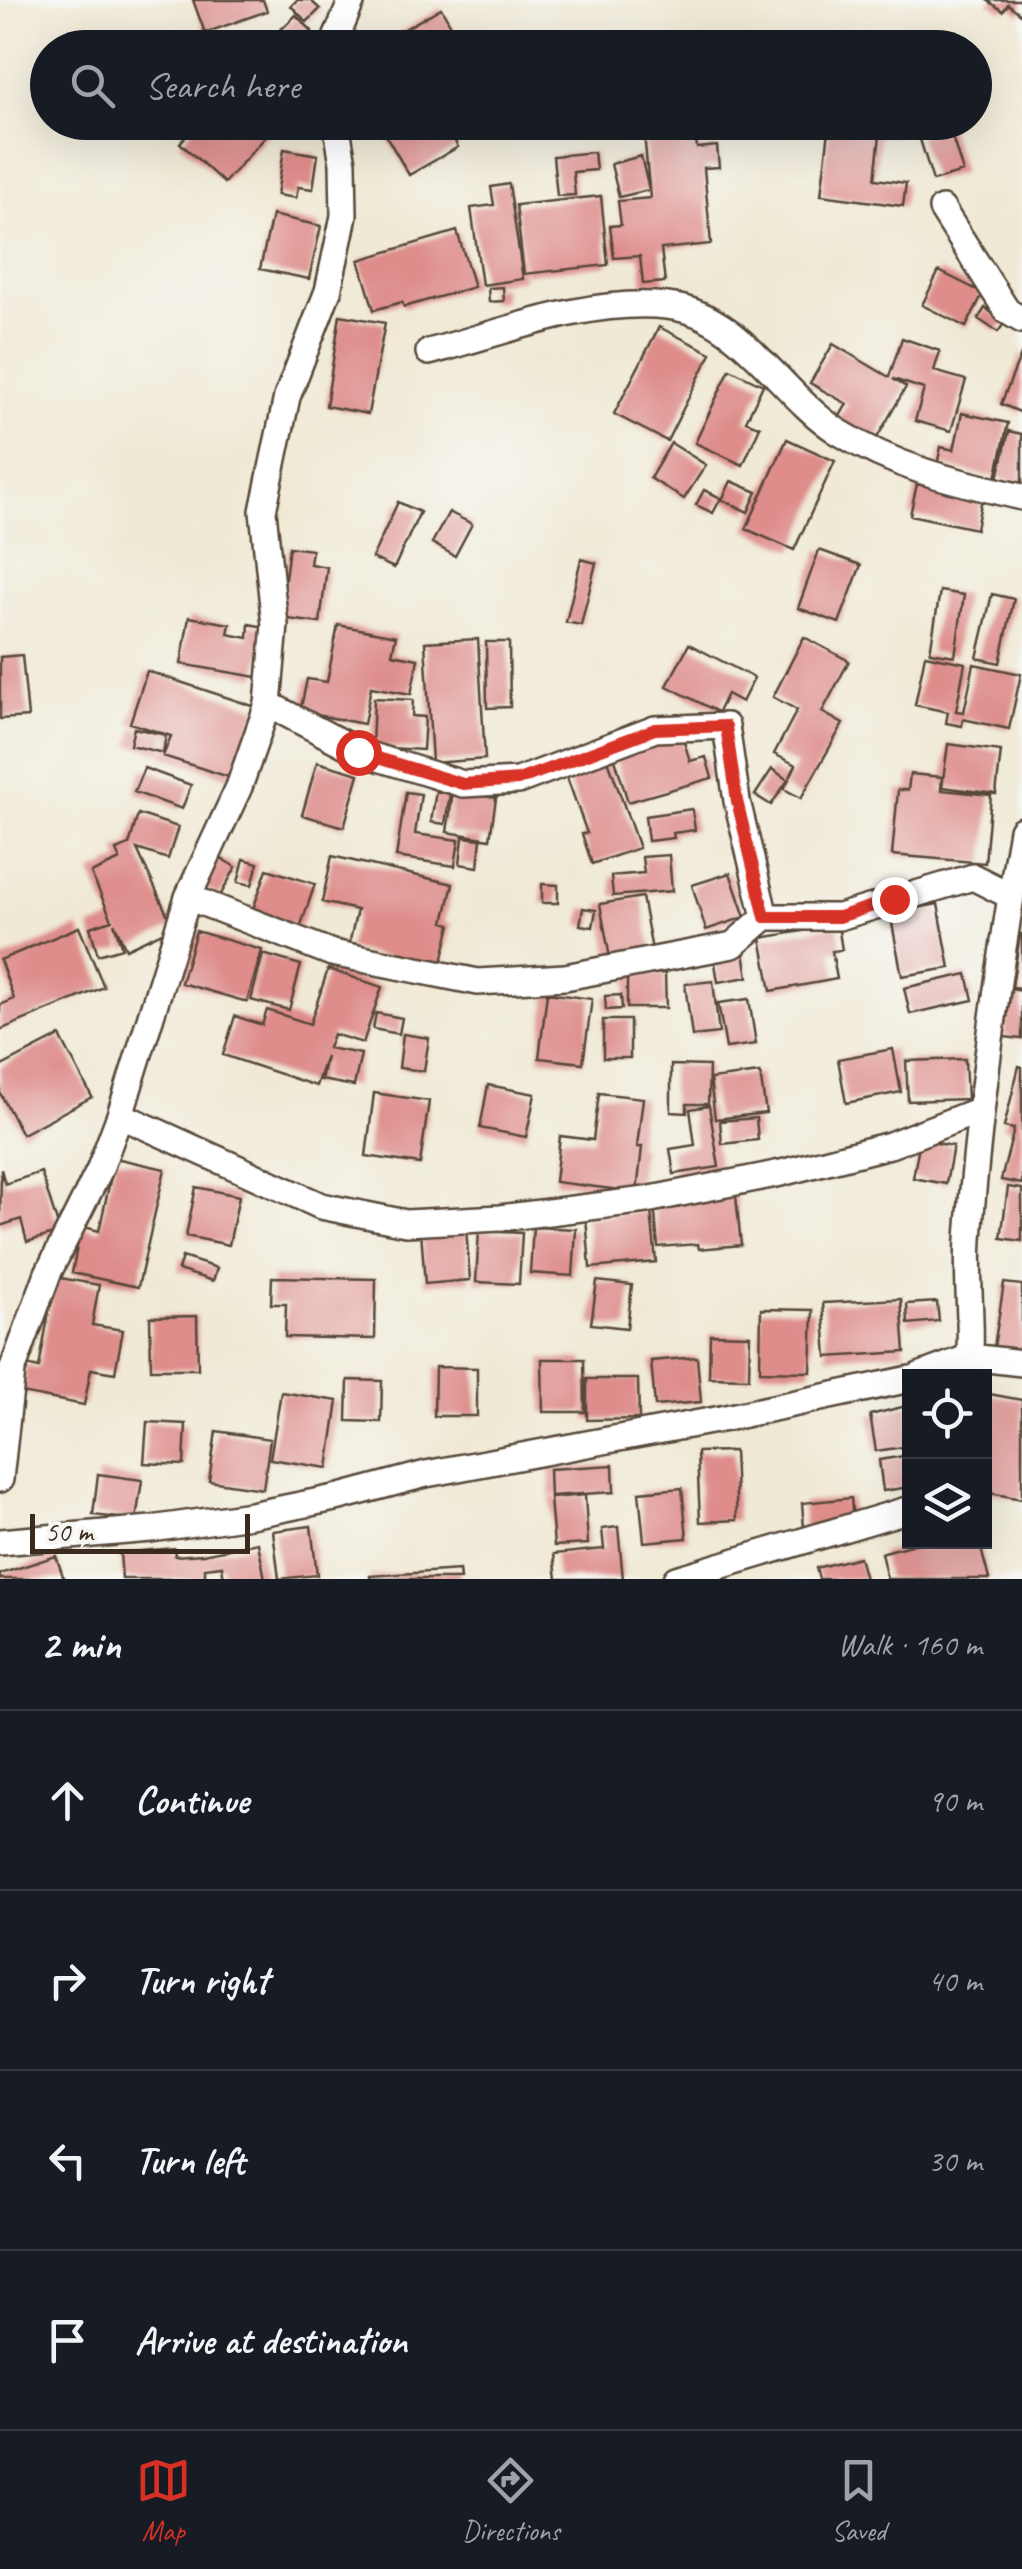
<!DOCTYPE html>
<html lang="en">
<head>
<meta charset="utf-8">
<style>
  :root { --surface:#171b24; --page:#242831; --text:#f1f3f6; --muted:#9ea1a6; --line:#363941; --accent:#d93025 }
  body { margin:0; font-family:Caveat,sans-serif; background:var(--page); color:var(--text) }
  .controls { position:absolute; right:30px; bottom:30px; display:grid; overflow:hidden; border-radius:0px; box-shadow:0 10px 40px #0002 }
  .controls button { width:90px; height:90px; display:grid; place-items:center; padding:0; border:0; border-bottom:2px solid var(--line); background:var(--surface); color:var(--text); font:50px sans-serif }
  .scale { position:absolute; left:30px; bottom:25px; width:220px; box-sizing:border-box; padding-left:10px; border:5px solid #3b2a1e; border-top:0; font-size:28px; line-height:35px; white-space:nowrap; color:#3b2a1e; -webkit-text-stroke:8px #f6f6f2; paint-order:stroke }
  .stop { position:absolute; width:30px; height:30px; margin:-22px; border:8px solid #d93025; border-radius:50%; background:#fff }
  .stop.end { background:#d93025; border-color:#fff; box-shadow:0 2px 10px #0008 }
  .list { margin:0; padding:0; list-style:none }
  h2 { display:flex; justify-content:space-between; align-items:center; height:130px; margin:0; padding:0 40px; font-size:42px }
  h2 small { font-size:32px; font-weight:400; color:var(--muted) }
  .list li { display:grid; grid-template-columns:65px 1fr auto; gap:30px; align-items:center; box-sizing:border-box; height:180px; padding:0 40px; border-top:2px solid var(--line) }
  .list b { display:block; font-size:38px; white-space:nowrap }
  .list em { font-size:32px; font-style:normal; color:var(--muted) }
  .icon { flex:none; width:55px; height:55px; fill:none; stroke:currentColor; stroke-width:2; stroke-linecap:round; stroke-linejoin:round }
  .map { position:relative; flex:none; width:1022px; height:1579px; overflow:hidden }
  .search { position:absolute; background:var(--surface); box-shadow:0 10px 40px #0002; left:30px; right:30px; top:30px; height:110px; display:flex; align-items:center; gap:25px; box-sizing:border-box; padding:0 35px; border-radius:55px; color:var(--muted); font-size:38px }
  .sheet { height:850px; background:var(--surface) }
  nav { display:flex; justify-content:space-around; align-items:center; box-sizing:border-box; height:140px; border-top:2px solid var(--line); background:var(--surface); font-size:28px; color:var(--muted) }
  nav a { display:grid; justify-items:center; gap:5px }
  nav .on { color:var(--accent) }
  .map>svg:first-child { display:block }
  .building { fill:#de8d8b }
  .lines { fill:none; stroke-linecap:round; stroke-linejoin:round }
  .street-casing { stroke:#564739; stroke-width:30 }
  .street { stroke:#fff; stroke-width:25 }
  .route { stroke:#d93025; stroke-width:12 }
</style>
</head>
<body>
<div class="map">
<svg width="1022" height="1579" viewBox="0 0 1022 1579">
  <rect width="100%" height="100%" fill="#f6f6f2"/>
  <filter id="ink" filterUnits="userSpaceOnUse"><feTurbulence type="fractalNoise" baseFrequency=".01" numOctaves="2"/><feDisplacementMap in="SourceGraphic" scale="20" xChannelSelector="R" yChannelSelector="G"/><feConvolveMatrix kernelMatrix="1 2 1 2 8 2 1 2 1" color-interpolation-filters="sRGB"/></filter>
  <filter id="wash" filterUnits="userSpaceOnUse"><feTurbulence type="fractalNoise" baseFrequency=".0048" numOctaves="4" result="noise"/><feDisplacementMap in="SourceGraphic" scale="40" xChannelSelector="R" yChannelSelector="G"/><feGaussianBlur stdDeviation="2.25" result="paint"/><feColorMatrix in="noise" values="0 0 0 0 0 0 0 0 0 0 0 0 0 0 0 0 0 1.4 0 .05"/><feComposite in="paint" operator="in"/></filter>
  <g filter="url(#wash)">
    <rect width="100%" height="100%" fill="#f0e9d5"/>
    <g id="blocks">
      <!-- building -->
      <path class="building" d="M 193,0 L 263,0 L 267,11 L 205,33 Z
        M 297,0 L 310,0 L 320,9 L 307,22 L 291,6 Z
        M 987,0 L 1022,0 L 1022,15 L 1008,4 L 1003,11 Z
        M 441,8 L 464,48 L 372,48 Z
        M 296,15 L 312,31 L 294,48 L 269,48 L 266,44 Z
        M 198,122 L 279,122 L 224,183 L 180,143 Z
        M 393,122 L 444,122 L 458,147 L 409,175 L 382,129 Z
        M 643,122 L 694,122 L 697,148 L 717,146 L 719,167 L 704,168 L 711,244 L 661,249 L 665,282 L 643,284 L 640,256 L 614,258 L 610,226 L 621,225 L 618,201 L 650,198 Z
        M 830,122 L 898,122 L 896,137 L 880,135 L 875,179 L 906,183 L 903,206 L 821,195 Z
        M 949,127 L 963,172 L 933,181 L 919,136 Z
        M 284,149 L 318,155 L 313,189 L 298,187 L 296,198 L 277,195 Z
        M 594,152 L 596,170 L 573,172 L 575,195 L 557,196 L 553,156 Z
        M 641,156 L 649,190 L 619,197 L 611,164 Z
        M 509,184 L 523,279 L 482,285 L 471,208 L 494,205 L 491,187 Z
        M 601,196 L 608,265 L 524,274 L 516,205 Z
        M 272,215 L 321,226 L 309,279 L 260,269 Z
        M 457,231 L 474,287 L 404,307 L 402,302 L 374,310 L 359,260 Z
        M 939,271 L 983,293 L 966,327 L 922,305 Z
        M 503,287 L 504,301 L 489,302 L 488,288 Z
        M 985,308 L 1005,322 L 998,332 L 978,319 Z
        M 340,315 L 385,323 L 368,414 L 326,406 Z
        M 659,327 L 711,353 L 667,441 L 614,414 Z
        M 902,338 L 940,351 L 934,371 L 966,380 L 951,431 L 915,421 L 924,389 L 893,379 L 906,387 L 874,443 L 837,421 L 847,404 L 810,383 L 833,344 L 889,377 Z
        M 1022,352 L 1022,413 L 1001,404 Z
        M 730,369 L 763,385 L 746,421 L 760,427 L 743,465 L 695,443 Z
        M 962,413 L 1008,423 L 996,478 L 937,465 L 941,447 L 954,450 Z
        M 1009,431 L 1022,434 L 1022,483 L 998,478 Z
        M 787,439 L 835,461 L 794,550 L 746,529 Z
        M 671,443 L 706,465 L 684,499 L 650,478 Z
        M 731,481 L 757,492 L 748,512 L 722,500 Z
        M 917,484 L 982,498 L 976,529 L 910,515 Z
        M 704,490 L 721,498 L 713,513 L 696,505 Z
        M 398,502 L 420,512 L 394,568 L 372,558 Z
        M 449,512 L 472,524 L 455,556 L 432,543 Z
        M 289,547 L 312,550 L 310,564 L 327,567 L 320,623 L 280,618 Z
        M 819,550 L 861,565 L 839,623 L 798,608 Z
        M 581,559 L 596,563 L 581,625 L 566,622 Z
        M 940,591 L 964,595 L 955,656 L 930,652 Z
        M 992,594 L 1014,599 L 1000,663 L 977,658 Z
        M 189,617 L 230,624 L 228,634 L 248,638 L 249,624 L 265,627 L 257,677 L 181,664 Z
        M 338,625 L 396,636 L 392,654 L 418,659 L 411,694 L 371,687 L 364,724 L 300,712 L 307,679 L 327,682 Z
        M 804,637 L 849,661 L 822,712 L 843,724 L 801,798 L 784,789 L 796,765 L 774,754 L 797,710 L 773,697 Z
        M 478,639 L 485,759 L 432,763 L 425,642 Z
        M 486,642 L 509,642 L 510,707 L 487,708 Z
        M 689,644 L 754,678 L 742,702 L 727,694 L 718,712 L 667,686 Z
        M 22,655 L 28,717 L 0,719 L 0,657 Z
        M 925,655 L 965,663 L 956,711 L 964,712 L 974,664 L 1021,674 L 1009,729 L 963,719 L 962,726 L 946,723 L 948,712 L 915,705 Z
        M 147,671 L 259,708 L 235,779 L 163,756 L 171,736 L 130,723 Z
        M 374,698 L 413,700 L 412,716 L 425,717 L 423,750 L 372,747 Z
        M 134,728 L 166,735 L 163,753 L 130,745 Z
        M 681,732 L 690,761 L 706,757 L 712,778 L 628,802 L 613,752 Z
        M 948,744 L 1001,751 L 996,794 L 942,787 Z
        M 607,757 L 639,848 L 592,864 L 582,834 L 587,833 L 565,772 Z
        M 317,762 L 359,774 L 344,827 L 302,815 Z
        M 144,768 L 191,785 L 182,809 L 134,792 Z
        M 772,769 L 788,780 L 771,805 L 755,795 Z
        M 910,774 L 942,777 L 941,790 L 991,795 L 985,863 L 892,855 L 898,790 L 908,790 Z
        M 436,791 L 450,794 L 445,824 L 431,822 Z
        M 453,791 L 496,798 L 490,839 L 447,832 Z
        M 406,792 L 421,794 L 415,834 L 459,840 L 455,866 L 396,857 Z
        M 692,809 L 695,830 L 673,833 L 674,838 L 648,841 L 645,816 Z
        M 138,814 L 178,827 L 168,859 L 137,849 L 173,927 L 126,949 L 114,923 L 122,948 L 98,955 L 90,927 L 112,920 L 91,873 L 120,860 L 116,850 L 129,845 Z
        M 463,837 L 481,839 L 478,867 L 460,864 Z
        M 669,855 L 672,891 L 613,896 L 611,876 L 644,873 L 642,857 Z
        M 332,856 L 453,884 L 444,922 L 451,924 L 440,970 L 348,949 L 357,910 L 322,902 Z
        M 218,857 L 236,867 L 220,896 L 201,886 Z
        M 244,859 L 258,863 L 252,885 L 238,882 Z
        M 267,869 L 315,884 L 300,928 L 252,912 Z
        M 730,873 L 745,917 L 706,930 L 692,885 Z
        M 542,884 L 558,885 L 558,903 L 542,903 Z
        M 642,897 L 652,950 L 610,958 L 600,904 Z
        M 938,904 L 950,968 L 902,976 L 890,913 Z
        M 583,908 L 596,910 L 593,927 L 580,925 Z
        M 838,925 L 842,950 L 832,951 L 837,979 L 771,991 L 761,938 Z
        M 79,927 L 104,987 L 0,1030 L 0,1005 L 14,999 L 0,960 Z
        M 196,931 L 262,950 L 247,1002 L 181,983 Z
        M 1020,934 L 1022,934 L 1022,988 L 1012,987 Z
        M 744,952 L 748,977 L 718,982 L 714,957 Z
        M 263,954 L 301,965 L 289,1010 L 251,1000 Z
        M 328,969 L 382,987 L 363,1043 L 333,1034 L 328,1048 L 361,1054 L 354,1086 L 321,1080 L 326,1056 L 316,1086 L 223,1055 L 235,1016 L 262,1025 L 267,1010 L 310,1024 Z
        M 665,973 L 666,1008 L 627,1008 L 627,974 Z
        M 967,974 L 973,1000 L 910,1014 L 904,988 Z
        M 713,981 L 719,1033 L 692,1036 L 685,984 Z
        M 1011,989 L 1022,991 L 1022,1039 L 1004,1037 Z
        M 547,993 L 592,999 L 583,1063 L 539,1058 Z
        M 621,995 L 622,1009 L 606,1010 L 605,996 Z
        M 749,999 L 756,1044 L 726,1048 L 718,1003 Z
        M 376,1013 L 402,1018 L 399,1034 L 373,1029 Z
        M 603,1020 L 630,1020 L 630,1058 L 603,1058 Z
        M 403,1034 L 429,1038 L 424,1071 L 399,1068 Z
        M 60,1036 L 92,1097 L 22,1134 L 0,1093 L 0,1067 Z
        M 893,1049 L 901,1092 L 846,1103 L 838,1059 Z
        M 965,1059 L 967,1099 L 908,1101 L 906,1061 Z
        M 671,1065 L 709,1066 L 708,1104 L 687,1104 L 687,1113 L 671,1112 Z
        M 1019,1066 L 1022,1067 L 1022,1184 L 1001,1180 L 1014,1129 L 1004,1127 Z
        M 760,1073 L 766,1113 L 715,1119 L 710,1079 Z
        M 488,1085 L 535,1094 L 526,1137 L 480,1128 Z
        M 374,1093 L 429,1101 L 420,1164 L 366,1156 Z
        M 599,1093 L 643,1098 L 637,1147 L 642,1147 L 637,1192 L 555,1182 L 560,1136 L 593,1140 Z
        M 709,1106 L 719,1167 L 674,1174 L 670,1149 L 695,1145 L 690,1109 Z
        M 756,1118 L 758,1140 L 722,1144 L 720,1121 Z
        M 920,1140 L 953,1146 L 946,1184 L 913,1178 Z
        M 115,1158 L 165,1169 L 138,1287 L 72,1273 L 81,1226 L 99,1231 Z
        M 1,1169 L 5,1184 L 41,1172 L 60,1232 L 27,1242 L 21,1219 L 0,1226 Z
        M 196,1187 L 239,1196 L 229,1245 L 186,1236 Z
        M 1008,1187 L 1022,1189 L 1022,1241 L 1001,1238 Z
        M 736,1196 L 741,1245 L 699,1249 L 698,1244 L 658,1247 L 654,1204 Z
        M 651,1211 L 656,1262 L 590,1268 L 586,1217 Z
        M 533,1227 L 576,1229 L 573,1276 L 530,1273 Z
        M 466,1228 L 470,1280 L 425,1284 L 421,1231 Z
        M 479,1231 L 522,1233 L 519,1284 L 476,1282 Z
        M 182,1257 L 217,1268 L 213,1281 L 178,1270 Z
        M 55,1277 L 99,1285 L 92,1325 L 123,1330 L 115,1373 L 91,1369 L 84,1405 L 22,1393 L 26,1365 L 39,1368 Z
        M 272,1277 L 376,1279 L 375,1339 L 285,1337 L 286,1304 L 271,1304 Z
        M 597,1281 L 632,1285 L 627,1328 L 591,1324 Z
        M 1004,1283 L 1022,1285 L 1022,1351 L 994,1347 Z
        M 901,1299 L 905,1352 L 827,1357 L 823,1303 Z
        M 937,1302 L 939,1321 L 908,1324 L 907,1304 Z
        M 761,1309 L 813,1310 L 811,1372 L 760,1371 Z
        M 197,1316 L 198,1369 L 151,1369 L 150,1317 Z
        M 710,1334 L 750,1335 L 749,1378 L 709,1377 Z
        M 697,1357 L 701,1402 L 655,1406 L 651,1361 Z
        M 542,1359 L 584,1359 L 585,1412 L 543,1412 Z
        M 435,1367 L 477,1368 L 477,1416 L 434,1416 Z
        M 587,1379 L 638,1379 L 639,1419 L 587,1420 Z
        M 348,1380 L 382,1381 L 381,1422 L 347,1421 Z
        M 281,1392 L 338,1401 L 328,1468 L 270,1459 Z
        M 984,1393 L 1022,1400 L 1022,1499 L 984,1492 Z
        M 910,1405 L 910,1446 L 876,1451 L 870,1415 Z
        M 147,1422 L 186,1424 L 184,1465 L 144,1463 Z
        M 216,1431 L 270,1439 L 263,1489 L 209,1481 Z
        M 734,1451 L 737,1520 L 700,1522 L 697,1452 Z
        M 910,1455 L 910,1487 L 883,1491 L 879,1460 Z
        M 613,1465 L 614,1492 L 550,1496 L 549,1469 Z
        M 98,1474 L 142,1480 L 136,1520 L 93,1515 Z
        M 682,1488 L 687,1538 L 644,1542 L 639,1492 Z
        M 585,1495 L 588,1544 L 554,1546 L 550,1498 Z
        M 851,1498 L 853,1522 L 804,1528 L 802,1503 Z
        M 311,1526 L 317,1575 L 279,1579 L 273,1531 Z
        M 618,1527 L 623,1579 L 557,1579 L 554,1554 L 604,1549 L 602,1529 Z
        M 925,1541 L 979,1541 L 989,1579 L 887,1579 L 881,1553 Z
        M 258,1543 L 265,1579 L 224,1579 L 222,1566 L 205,1568 L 205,1579 L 122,1579 L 120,1553 L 174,1548 L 175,1556 L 203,1554 Z
        M 56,1556 L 64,1579 L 0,1579 L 0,1574 Z
        M 859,1557 L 865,1579 L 819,1579 L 816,1568 Z
        M 459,1570 L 460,1579 L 370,1579 L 370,1576 Z"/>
    </g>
  </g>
  <g filter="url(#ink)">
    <use href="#blocks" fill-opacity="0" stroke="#564739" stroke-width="2.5"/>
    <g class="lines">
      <defs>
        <path id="street" d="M 332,48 L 352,0
          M 942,209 L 1007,311 L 1022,320
          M 429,352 C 505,332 587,298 667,306 C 740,313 780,394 837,431 C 898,469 953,481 1022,497
          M 268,704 L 275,625 L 263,511 L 287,397 L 328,291 L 344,216 L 343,163 L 336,122
          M 188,897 L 332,953 L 478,982 L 565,977 L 733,945 L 765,917 L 839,917 L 973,877 L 1011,896
          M 120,1115 L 188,897 L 239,787 L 268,704 L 359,752 L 463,784 L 518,781 L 655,729 L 726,726 L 737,801 L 765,917
          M 919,1376 L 970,1357 L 1022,1363
          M 968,1376 C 974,1331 966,1285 969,1239 C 979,1102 999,965 1022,830
          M 0,1479 L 12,1371 L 48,1273 L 99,1171 L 120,1115 L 321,1206 L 406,1223 L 500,1218 L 646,1200 L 781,1173 L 890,1145 L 980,1110
          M 0,1542 L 151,1529 L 251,1515 L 340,1497 L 426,1474 L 721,1419 L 910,1379
          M 676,1579 L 910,1509"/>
      </defs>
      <!-- street casing -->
      <use href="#street" class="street-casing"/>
      <!-- street -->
      <use href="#street" class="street"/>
    </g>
  </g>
  <g class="lines" filter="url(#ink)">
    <!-- route -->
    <path class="route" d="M 358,752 L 463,784 L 518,780 L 655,729 L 726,726 L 737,801 L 765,917 L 839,917 L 894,899"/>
  </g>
</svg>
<div class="controls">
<button><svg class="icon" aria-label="locate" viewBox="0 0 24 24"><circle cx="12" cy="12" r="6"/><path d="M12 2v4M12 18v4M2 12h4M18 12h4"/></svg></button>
<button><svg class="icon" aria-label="layers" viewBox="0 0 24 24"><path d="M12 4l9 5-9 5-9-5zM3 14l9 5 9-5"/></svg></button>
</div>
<div class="scale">50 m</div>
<div class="stop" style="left:358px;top:752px"></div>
<div class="stop end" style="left:894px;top:899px"></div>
<div class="search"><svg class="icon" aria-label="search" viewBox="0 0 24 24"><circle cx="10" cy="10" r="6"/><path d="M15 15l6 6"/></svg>Search here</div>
</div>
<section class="sheet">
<h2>2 min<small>Walk · 160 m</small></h2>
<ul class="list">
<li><svg class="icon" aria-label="ahead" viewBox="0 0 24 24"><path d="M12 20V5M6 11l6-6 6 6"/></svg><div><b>Continue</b></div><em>90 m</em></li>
<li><svg class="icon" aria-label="right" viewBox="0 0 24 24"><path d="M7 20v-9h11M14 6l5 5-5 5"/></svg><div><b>Turn right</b></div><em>40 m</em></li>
<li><svg class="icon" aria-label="left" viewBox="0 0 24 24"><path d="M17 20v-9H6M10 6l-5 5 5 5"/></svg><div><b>Turn left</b></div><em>30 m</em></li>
<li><svg class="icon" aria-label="arrive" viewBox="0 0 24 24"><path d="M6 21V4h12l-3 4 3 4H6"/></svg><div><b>Arrive at destination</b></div></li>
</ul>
</section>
<nav>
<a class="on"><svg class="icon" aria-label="map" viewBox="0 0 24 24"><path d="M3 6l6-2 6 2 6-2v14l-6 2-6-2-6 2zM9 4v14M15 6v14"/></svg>Map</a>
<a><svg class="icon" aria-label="directions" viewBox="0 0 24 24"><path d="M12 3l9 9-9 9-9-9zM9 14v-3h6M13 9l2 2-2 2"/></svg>Directions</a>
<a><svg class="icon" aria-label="saved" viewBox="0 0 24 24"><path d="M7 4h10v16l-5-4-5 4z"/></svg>Saved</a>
</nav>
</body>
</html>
